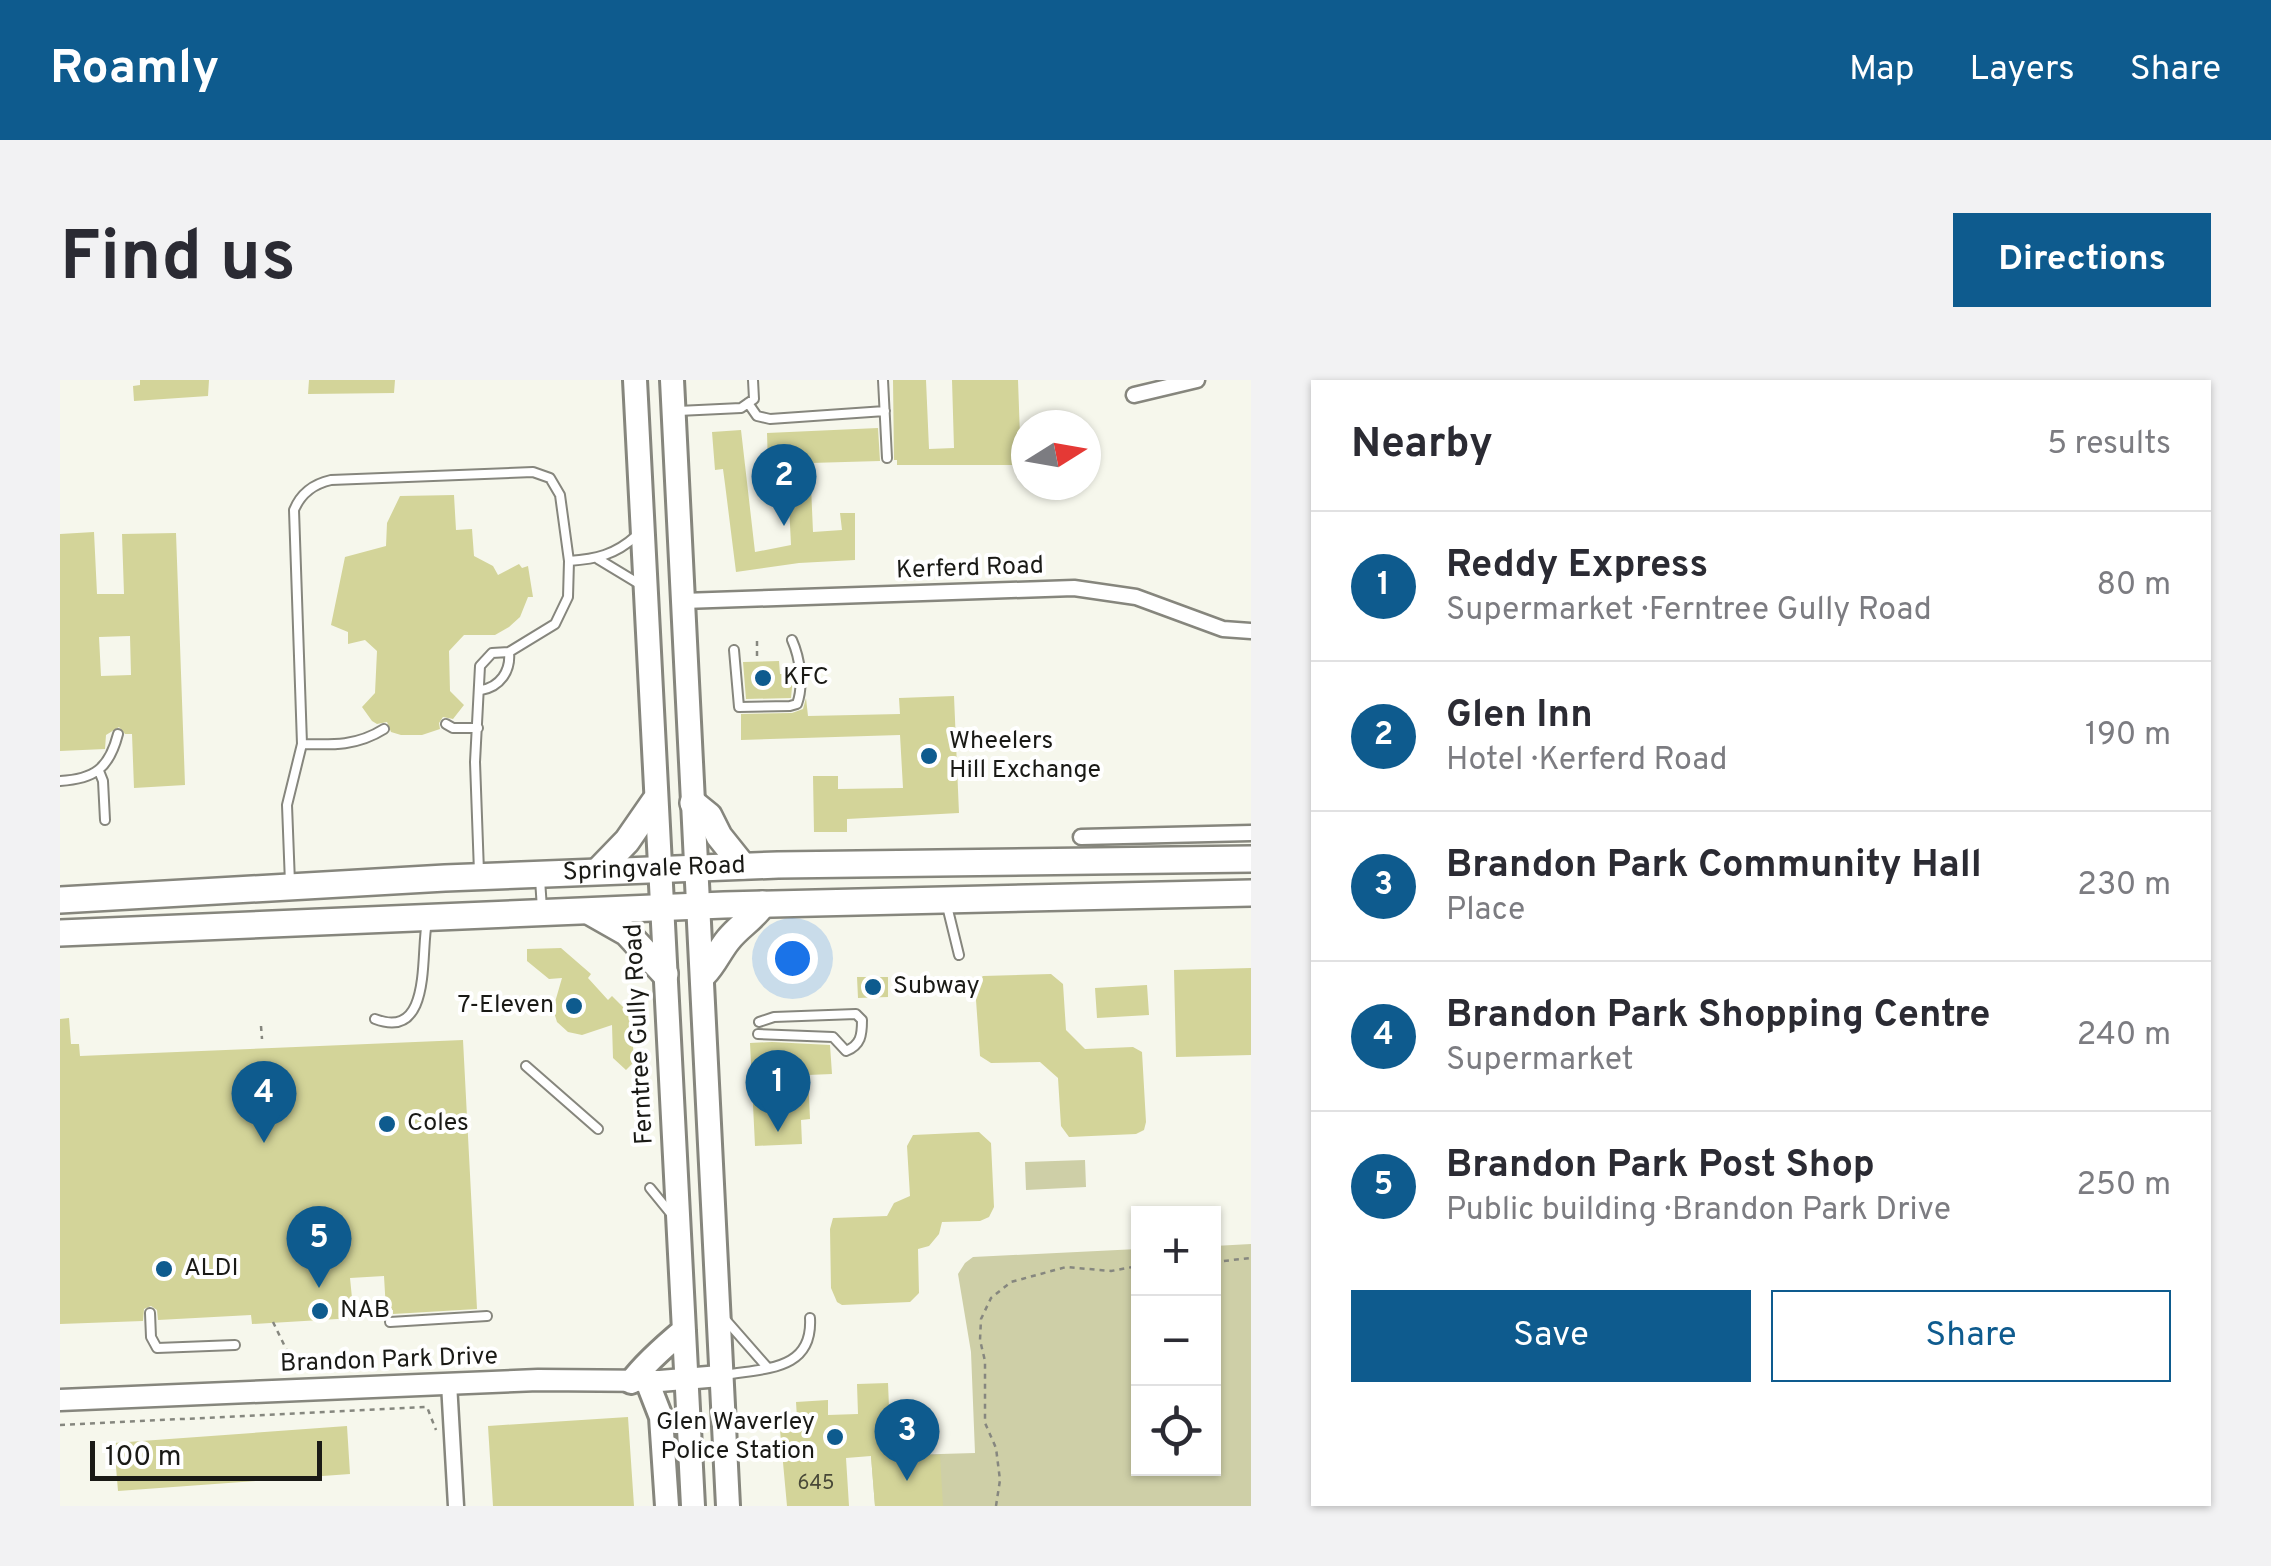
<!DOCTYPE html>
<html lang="en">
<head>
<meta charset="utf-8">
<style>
  :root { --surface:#fff; --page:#f2f2f3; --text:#2b2b33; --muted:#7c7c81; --line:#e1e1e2; --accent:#0e5b8e }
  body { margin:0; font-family:Overpass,sans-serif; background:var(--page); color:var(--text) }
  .controls { position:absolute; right:30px; bottom:30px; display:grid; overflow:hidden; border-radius:0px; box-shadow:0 2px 8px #0004 }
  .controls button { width:90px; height:90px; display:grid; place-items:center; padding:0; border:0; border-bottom:2px solid var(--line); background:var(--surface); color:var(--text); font:50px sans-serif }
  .compass { position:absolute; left:951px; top:30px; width:90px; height:90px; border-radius:50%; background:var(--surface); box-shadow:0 2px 8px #0004; rotate:79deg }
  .scale { position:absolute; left:30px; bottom:25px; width:232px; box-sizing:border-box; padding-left:10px; border:5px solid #1a1a16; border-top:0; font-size:28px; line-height:35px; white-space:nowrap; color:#1a1a16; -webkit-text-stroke:8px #fff; paint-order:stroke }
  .you { position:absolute; left:732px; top:578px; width:35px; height:35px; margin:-25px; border:8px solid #fff; border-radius:50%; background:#1a73e8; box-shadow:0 0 0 15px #1a73e833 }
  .badge { display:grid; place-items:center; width:65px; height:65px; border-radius:50%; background:var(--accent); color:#fff; font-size:32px; font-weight:700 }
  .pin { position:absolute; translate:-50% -82px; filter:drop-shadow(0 2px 5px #0008) }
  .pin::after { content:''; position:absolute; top:52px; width:35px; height:30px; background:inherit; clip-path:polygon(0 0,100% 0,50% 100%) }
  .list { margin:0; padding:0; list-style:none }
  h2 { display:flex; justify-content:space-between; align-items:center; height:130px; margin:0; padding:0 40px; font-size:42px }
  h2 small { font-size:32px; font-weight:400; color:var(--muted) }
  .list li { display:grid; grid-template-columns:65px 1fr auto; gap:30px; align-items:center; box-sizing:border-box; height:150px; padding:0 40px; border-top:2px solid var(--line) }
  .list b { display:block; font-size:38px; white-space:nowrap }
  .list p { margin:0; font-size:32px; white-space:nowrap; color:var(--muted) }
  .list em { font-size:32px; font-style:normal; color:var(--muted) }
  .actions { display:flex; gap:20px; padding:30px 40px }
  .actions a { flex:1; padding:22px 0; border:2px solid var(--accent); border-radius:0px; text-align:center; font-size:35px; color:var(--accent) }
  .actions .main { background:var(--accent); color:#fff }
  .icon { flex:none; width:55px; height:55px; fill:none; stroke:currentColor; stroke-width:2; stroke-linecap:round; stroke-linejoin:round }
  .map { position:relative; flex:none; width:1191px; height:1126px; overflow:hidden; border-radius:0px }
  header { display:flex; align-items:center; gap:60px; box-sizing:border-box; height:140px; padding:0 50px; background:var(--accent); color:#fff }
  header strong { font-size:48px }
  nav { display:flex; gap:55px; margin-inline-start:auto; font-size:35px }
  .intro { display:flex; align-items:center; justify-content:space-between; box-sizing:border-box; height:240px; padding:0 60px }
  h1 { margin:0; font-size:70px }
  .button { padding:25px 45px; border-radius:0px; background:var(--accent); color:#fff; font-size:35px; font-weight:700 }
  main { display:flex; gap:60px; padding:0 60px }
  aside { flex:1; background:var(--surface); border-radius:0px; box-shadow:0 2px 8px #0004 }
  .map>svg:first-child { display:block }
  .green { fill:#cecfa7 }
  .building { fill:#d3d499; fill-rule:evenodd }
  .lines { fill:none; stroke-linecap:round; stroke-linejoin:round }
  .lane-casing { stroke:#86867d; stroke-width:12 }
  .street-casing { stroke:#86867d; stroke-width:19 }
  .secondary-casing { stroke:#86867d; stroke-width:25 }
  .primary-casing { stroke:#86867d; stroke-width:28 }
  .highway-casing { stroke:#86867d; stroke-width:30 }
  .path { stroke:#86877f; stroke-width:2.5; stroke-dasharray:5 5; stroke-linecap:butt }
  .lane { stroke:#fff; stroke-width:8 }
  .street { stroke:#fff; stroke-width:14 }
  .secondary { stroke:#fff; stroke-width:20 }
  .primary { stroke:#fff; stroke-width:22 }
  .highway { stroke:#fff; stroke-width:25 }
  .poi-dot { fill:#0e5b8e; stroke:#fff; stroke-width:4 }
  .labels { text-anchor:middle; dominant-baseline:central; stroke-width:8; stroke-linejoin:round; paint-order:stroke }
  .number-label { font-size:20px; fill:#484837 }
  .street-label { font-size:25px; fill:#1a1a16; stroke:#fff }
  .poi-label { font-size:25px; fill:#1a1a16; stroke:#fff; text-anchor:start }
</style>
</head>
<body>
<header>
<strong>Roamly</strong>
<nav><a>Map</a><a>Layers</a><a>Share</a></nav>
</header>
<div class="intro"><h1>Find us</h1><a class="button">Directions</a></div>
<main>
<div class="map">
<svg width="1191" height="1126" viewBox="0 0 1191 1126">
  <rect width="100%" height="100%" fill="#f6f7ec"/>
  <!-- green -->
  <path class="green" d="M 1025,780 L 1026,807 L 966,810 L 965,782 Z
    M 1191,864 L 1191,1126 L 815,1126 L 811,1076 L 915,1073 L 911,972 L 898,894 L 905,883 L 913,877 L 1078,869 L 1078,1088 L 1154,1088 L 1154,866 Z"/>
  <!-- building -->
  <path class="building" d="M 80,0 L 149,0 L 148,16 L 74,21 L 73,6 L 80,5 Z
    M 249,0 L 335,0 L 334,13 L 248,14 Z
    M 833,0 L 866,0 L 869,69 L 894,68 L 892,0 L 958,0 L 961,85 L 837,85 L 837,80 L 834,80 Z
    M 818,48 L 820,81 L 750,83 L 753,152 L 782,150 L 780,133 L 795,133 L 795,180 L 739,183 L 676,192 L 665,104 L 663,89 L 655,90 L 652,52 L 681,50 L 695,172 L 731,165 L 727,84 L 708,85 L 707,53 Z
    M 394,115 L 396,150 L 412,149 L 414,176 L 433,186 L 438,195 L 459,184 L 462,188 L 468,186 L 473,217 L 468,217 L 460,237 L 449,247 L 435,255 L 404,255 L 389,271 L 390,311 L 404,325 L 393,339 L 383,337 L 379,343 L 380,349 L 362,355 L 341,355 L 331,352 L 327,342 L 317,344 L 312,341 L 302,327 L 315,313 L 317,271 L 305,260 L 288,264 L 288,252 L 271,245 L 285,177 L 326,166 L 327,143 L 340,116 Z
    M 34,152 L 37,214 L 64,214 L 62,154 L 116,153 L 125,405 L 74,408 L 72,354 L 65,354 L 59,347 L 46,355 L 45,369 L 0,371 L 0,154 ZM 70,256 L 71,295 L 41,296 L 39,257 Z
    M 719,281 L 720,294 L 724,294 L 724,298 L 733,297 L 731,318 L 686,319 L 683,282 Z
    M 894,316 L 899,433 L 787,439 L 787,452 L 754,452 L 753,396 L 778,396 L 778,409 L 843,408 L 840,355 L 681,360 L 681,334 L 732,333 L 743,329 L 746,318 L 748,336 L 840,334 L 839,318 Z
    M 501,568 L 531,594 L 528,598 L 548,620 L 552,616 L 571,635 L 574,682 L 566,690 L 553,678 L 552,645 L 522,655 L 508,652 L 497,642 L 493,629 L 502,598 L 489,599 L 467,581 L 467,569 Z
    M 1191,588 L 1191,675 L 1116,677 L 1114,590 Z
    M 991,594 L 1003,604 L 1006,650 L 1025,669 L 1073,667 L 1082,672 L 1086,742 L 1084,750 L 1076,754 L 1009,757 L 1001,746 L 998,698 L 980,682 L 931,683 L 920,676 L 915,606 L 918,600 L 923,596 Z
    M 797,597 L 828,597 L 828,617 L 798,618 Z
    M 1087,605 L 1089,635 L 1037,638 L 1035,608 Z
    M 9,638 L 11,664 L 19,664 L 20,676 L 403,660 L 417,929 L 333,934 L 333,930 L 326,930 L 324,896 L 290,898 L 294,938 L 192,944 L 191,935 L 98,940 L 97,930 L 91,926 L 84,929 L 83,941 L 0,944 L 0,639 Z
    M 712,662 L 770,665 L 772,694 L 748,695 L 750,739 L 741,740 L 742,764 L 695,766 L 690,663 Z
    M 919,752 L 931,763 L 934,827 L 929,837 L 920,841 L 882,842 L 879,854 L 869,866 L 858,869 L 859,913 L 850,922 L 782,925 L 777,922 L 771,908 L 770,849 L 773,838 L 827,836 L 834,823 L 850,816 L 847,766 L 853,755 Z
    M 828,1003 L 831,1076 L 880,1075 L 883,1126 L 815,1126 L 811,1076 L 786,1078 L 789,1126 L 727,1126 L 719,1039 L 737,1038 L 736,1022 L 768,1020 L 768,1035 L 798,1034 L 797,1004 Z
    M 568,1037 L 574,1126 L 433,1126 L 428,1046 Z
    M 287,1046 L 290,1094 L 58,1111 L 54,1063 Z"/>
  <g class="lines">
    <defs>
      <path id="lane" d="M 823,0 L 827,78
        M 688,23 L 697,36 L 710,39 L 825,31
        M 618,31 L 681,28 L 694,19 L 693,0
        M 538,179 L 581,205
        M 674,270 L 679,327 L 730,326 L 737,324 C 744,305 740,278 732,260
        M 421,310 C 440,307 451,291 449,272
        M 386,344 L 393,348 L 418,348
        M 242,364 C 273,365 297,366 324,349
        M 39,391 L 43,401 L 45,440
        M 0,401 C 34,399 49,389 58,354
        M 419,492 L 415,382 L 420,286 L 432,273 L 449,272 L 495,244 L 508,217 L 509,181
        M 480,499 L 482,529
        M 230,503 L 227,425 L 242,364 L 234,130 C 241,113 253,104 271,100 L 473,92 L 490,98 L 500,115 L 509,181 C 536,179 555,175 576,156
        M 887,526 L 899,575
        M 315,639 C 373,661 360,573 367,542
        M 698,654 L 773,657 L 786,671 C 801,665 802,655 802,640 L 796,634 L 714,637 L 699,642
        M 466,686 L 538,749
        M 590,808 L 612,835
        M 90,933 L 91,957 L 97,968 L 175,965
        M 664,938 L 707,987
        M 330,942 L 427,936
        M 665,995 C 705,988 753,991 750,938"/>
      <path id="street" d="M 1074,15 L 1137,0
        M 623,221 L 1014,208 L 1076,217 L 1163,249 L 1191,251
        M 1021,457 L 1191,453
        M 389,1003 L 396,1126"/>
      <path id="secondary" d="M 0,1020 L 478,1000 L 600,1001 L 660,996"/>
      <path id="primary" d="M 575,0 L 633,1126
        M 612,0 L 668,1126
        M 587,1001 L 601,1037 L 607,1126
        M 571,1002 C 585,983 606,965 624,950"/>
      <g id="highway">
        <path d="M 633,423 L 649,436 L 659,456 L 683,486"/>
        <path d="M 538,491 L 567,461 L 594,422"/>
        <path id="s1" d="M 0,520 L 385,498 L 718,485 L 1191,479"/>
        <path d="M 530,532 L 567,553 L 605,594"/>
        <path d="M 0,553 L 664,525 L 1191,513"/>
        <path d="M 644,594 C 654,584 659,571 668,560 C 679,546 693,539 703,524"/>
      </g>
    </defs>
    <!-- lane casing -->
    <use href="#lane" class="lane-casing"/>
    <!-- street casing -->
    <use href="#street" class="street-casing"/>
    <!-- secondary casing -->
    <use href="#secondary" class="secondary-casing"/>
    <!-- primary casing -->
    <use href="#primary" class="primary-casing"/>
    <!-- highway casing -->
    <use href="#highway" class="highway-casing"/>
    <!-- path -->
    <path class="path" d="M 697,261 L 697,279
      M 201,646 L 202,659
      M 1154,882 L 1191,878
      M 213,942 L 230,977 L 231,992
      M 0,1045 L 367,1027 L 376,1050
      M 936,1126 L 940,1100 L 936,1068 L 925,1043 L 925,981 L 920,960 L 921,939 L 931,918 L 951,902 L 1006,887 L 1051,891 L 1078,886"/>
    <!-- lane -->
    <use href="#lane" class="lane"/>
    <!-- street -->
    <use href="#street" class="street"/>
    <!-- secondary -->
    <use href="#secondary" class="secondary"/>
    <!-- primary -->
    <use href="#primary" class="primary"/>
    <!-- highway -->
    <use href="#highway" class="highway"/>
  </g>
  <!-- markers -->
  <g class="poi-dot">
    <circle cx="703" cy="298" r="10"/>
    <circle cx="869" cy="376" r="10"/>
    <circle cx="813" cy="607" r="10"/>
    <circle cx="514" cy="626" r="10"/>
    <circle cx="327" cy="744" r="10"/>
    <circle cx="104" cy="889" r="10"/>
    <circle cx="260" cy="931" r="10"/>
    <circle cx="775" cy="1057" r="10"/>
  </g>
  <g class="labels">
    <!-- number labels -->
    <g class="number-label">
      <text x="756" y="1104">645</text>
    </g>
    <!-- street labels -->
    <g class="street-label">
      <text transform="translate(910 189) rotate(-2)">Kerferd Road</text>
      <text stroke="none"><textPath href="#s1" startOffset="595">Springvale Road</textPath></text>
      <text transform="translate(580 654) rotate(-93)">Ferntree Gully Road</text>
      <text transform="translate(329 981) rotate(-2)">Brandon Park Drive</text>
    </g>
    <!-- poi labels -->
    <g class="poi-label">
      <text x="723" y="298">KFC</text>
      <text x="889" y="362">Wheelers<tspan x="889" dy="29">Hill Exchange</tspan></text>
      <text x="833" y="607">Subway</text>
      <text x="494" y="626" text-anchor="end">7-Eleven</text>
      <text x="347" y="744">Coles</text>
      <text x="124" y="889">ALDI</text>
      <text x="280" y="931">NAB</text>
      <text x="755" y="1043" text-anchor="end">Glen Waverley<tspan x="755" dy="29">Police Station</tspan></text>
    </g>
  </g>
</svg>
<div class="controls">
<button>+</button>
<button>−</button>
<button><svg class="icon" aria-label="locate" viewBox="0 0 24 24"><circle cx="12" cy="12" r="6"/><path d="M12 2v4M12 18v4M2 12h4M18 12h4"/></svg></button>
</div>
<svg class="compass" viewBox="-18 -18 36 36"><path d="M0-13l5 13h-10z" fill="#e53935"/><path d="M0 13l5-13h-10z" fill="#7c7c81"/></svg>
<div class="scale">100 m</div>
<div class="you"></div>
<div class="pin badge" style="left:718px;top:752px">1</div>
<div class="pin badge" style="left:724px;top:146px">2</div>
<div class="pin badge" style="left:847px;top:1101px">3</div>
<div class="pin badge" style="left:204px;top:763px">4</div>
<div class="pin badge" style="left:259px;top:908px">5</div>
</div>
<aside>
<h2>Nearby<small>5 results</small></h2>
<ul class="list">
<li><span class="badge">1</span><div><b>Reddy Express</b><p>Supermarket · Ferntree Gully Road</p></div><em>80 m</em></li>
<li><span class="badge">2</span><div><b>Glen Inn</b><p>Hotel · Kerferd Road</p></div><em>190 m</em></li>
<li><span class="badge">3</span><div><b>Brandon Park Community Hall</b><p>Place</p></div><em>230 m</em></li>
<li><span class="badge">4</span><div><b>Brandon Park Shopping Centre</b><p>Supermarket</p></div><em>240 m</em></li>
<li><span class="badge">5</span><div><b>Brandon Park Post Shop</b><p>Public building · Brandon Park Drive</p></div><em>250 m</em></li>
</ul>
<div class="actions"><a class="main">Save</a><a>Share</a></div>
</aside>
</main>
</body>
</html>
